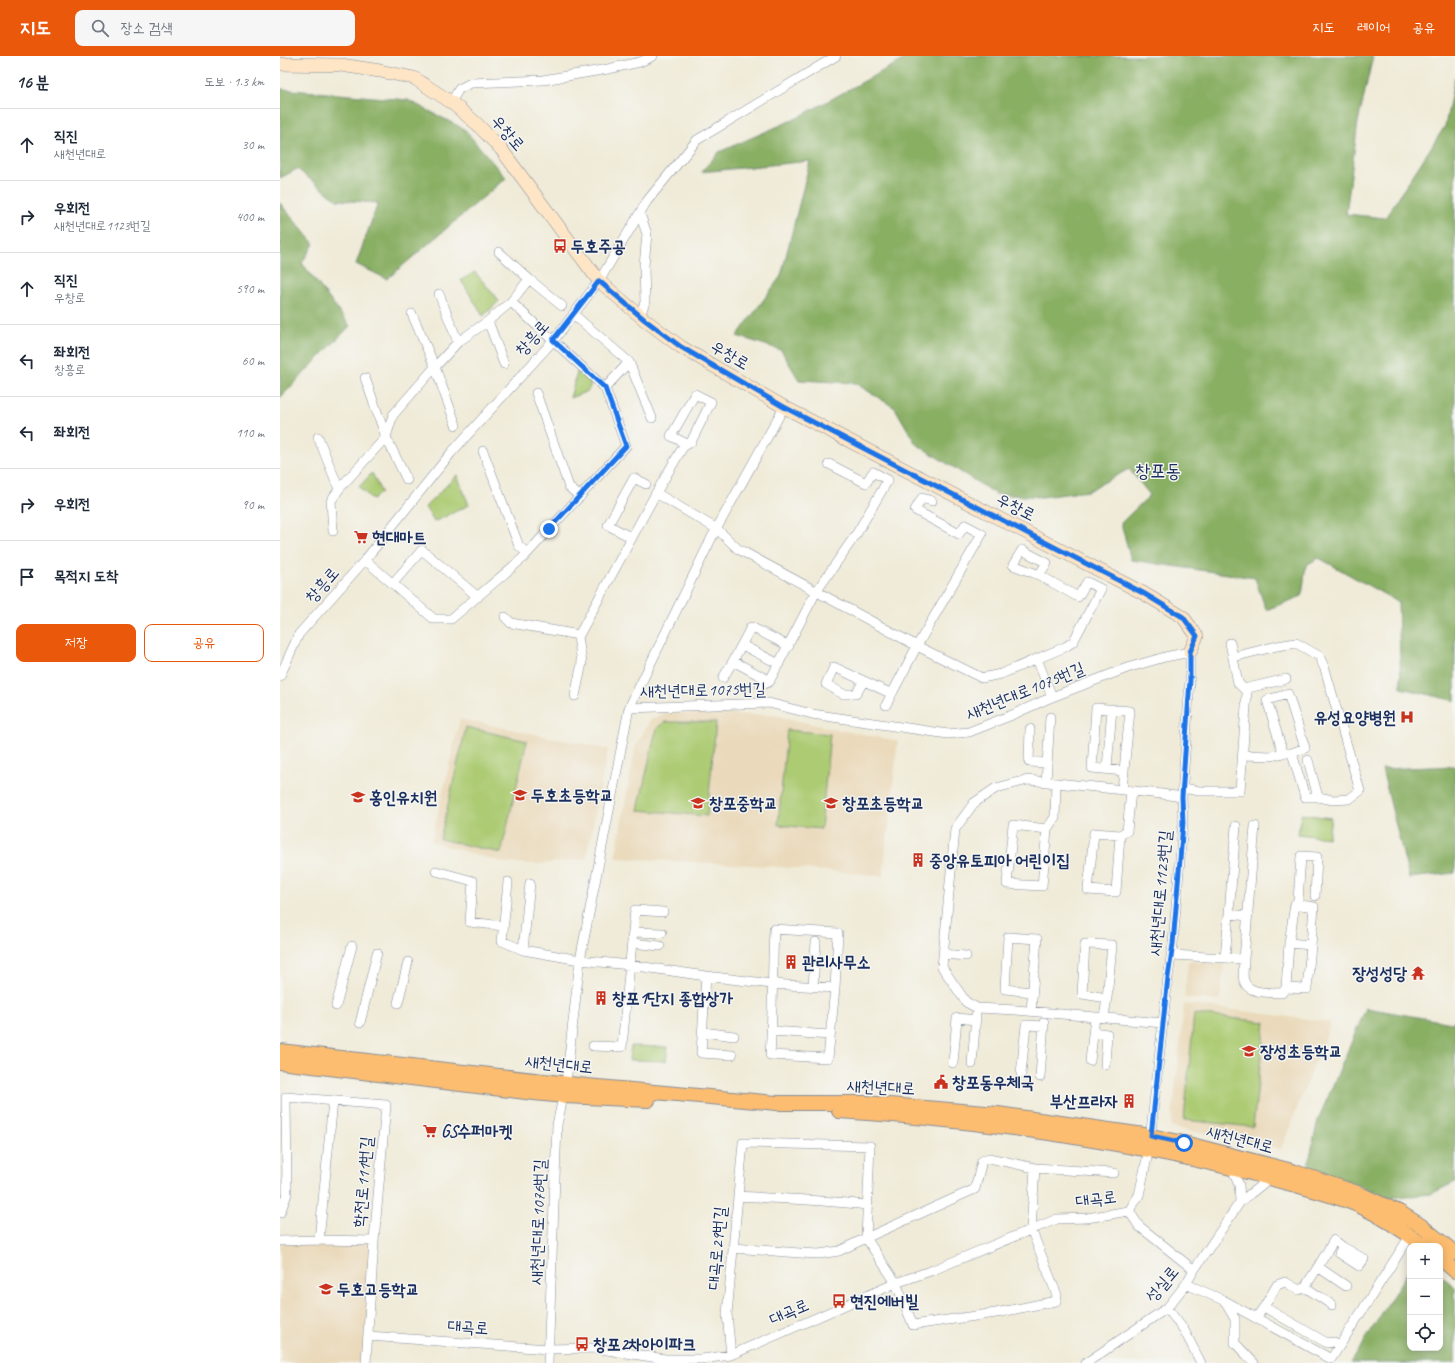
<!DOCTYPE html>
<html lang="ko">
<head>
<meta charset="utf-8">
<style>
  :root { --surface:#fff; --page:#f6f6f7; --text:#1f2937; --muted:#747a83; --line:#e0e1e3; --accent:#ea580c }
  body { margin:0; font-family:Caveat,"Poor Story",sans-serif; background:var(--page); color:var(--text) }
  .controls { position:absolute; right:12px; bottom:12px; display:grid; overflow:hidden; border-radius:8px; box-shadow:0 2px 10px #0003 }
  .controls button { width:36px; height:36px; display:grid; place-items:center; padding:0; border:0; border-bottom:1px solid var(--line); background:var(--surface); color:var(--text); font:20px sans-serif }
  .stop { position:absolute; width:12px; height:12px; margin:-9px; border:3px solid #1a73e8; border-radius:50%; background:#fff }
  .stop.end { background:#1a73e8; border-color:#fff; box-shadow:0 1px 4px #0008 }
  .list { margin:0; padding:0; list-style:none }
  h2 { display:flex; justify-content:space-between; align-items:center; height:52px; margin:0; padding:0 16px; font-size:17px }
  h2 small { font-size:13px; font-weight:400; color:var(--muted) }
  .list li { display:grid; grid-template-columns:26px 1fr auto; gap:12px; align-items:center; box-sizing:border-box; height:72px; padding:0 16px; border-top:1px solid var(--line) }
  .list b { display:block; font-size:15px; white-space:nowrap }
  .list p { margin:0; font-size:13px; white-space:nowrap; color:var(--muted) }
  .list em { font-size:13px; font-style:normal; color:var(--muted) }
  .actions { display:flex; gap:8px; padding:12px 16px }
  .actions a { flex:1; padding:9px 0; border:1px solid var(--accent); border-radius:8px; text-align:center; font-size:14px; color:var(--accent) }
  .actions .main { background:var(--accent); color:#fff }
  .icon { flex:none; width:22px; height:22px; fill:none; stroke:currentColor; stroke-width:2; stroke-linecap:round; stroke-linejoin:round }
  .map { position:relative; flex:none; width:1175px; height:1307px; overflow:hidden }
  header { display:flex; align-items:center; gap:24px; box-sizing:border-box; height:56px; padding:0 20px; background:var(--accent); color:#fff }
  header strong { font-size:19px }
  nav { display:flex; gap:22px; margin-inline-start:auto; font-size:14px }
  .search { width:280px; height:36px; background:var(--page); display:flex; align-items:center; gap:10px; box-sizing:border-box; padding:0 14px; border-radius:8px; color:var(--muted); font-size:15px }
  main { display:flex }
  aside { flex:1; background:var(--surface) }
  .map>svg:first-child { display:block }
  .built { fill:#ead9ba }
  .green { fill:#accb72; stroke:#647d68 }
  .forest { fill:#89af64; stroke:#526f61 }
  .lines { fill:none; stroke-linecap:round; stroke-linejoin:round }
  .minor-casing { stroke:#868d9b; stroke-width:10 }
  .secondary-casing { stroke:#868d9b; stroke-width:14 }
  .primary-casing { stroke:#868d9b; stroke-width:16 }
  .minor { stroke:#fff; stroke-width:9 }
  .secondary { stroke:#fee5c5; stroke-width:13 }
  .primary { stroke:#fcbd6f; stroke-width:14 }
  .route { stroke:#1a73e8; stroke-width:5 }
  .labels { text-anchor:middle; dominant-baseline:central; stroke-width:3; stroke-linejoin:round; paint-order:stroke }
  .street-label { font-size:17px; fill:#1b2f5e; stroke:#f6f6f2 }
  .poi-label { font-size:17px; font-weight:bold; fill:#1b2f5e; stroke:#f6f6f2; text-anchor:start }
  .quarter-label { font-size:19px; fill:#1b2f5e; stroke:#f6f6f2 }
</style>
</head>
<body>
<header>
<strong>지도</strong>
<div class="search"><svg class="icon" aria-label="search" viewBox="0 0 24 24"><circle cx="10" cy="10" r="6"/><path d="M15 15l6 6"/></svg>장소 검색</div>
<nav><a>지도</a><a>레이어</a><a>공유</a></nav>
</header>
<main>
<aside>
<h2>16 분<small>도보 · 1.3 km</small></h2>
<ul class="list">
<li><svg class="icon" aria-label="ahead" viewBox="0 0 24 24"><path d="M12 20V5M6 11l6-6 6 6"/></svg><div><b>직진</b><p>새천년대로</p></div><em>30 m</em></li>
<li><svg class="icon" aria-label="right" viewBox="0 0 24 24"><path d="M7 20v-9h11M14 6l5 5-5 5"/></svg><div><b>우회전</b><p>새천년대로1123번길</p></div><em>400 m</em></li>
<li><svg class="icon" aria-label="ahead" viewBox="0 0 24 24"><path d="M12 20V5M6 11l6-6 6 6"/></svg><div><b>직진</b><p>우창로</p></div><em>590 m</em></li>
<li><svg class="icon" aria-label="left" viewBox="0 0 24 24"><path d="M17 20v-9H6M10 6l-5 5 5 5"/></svg><div><b>좌회전</b><p>창흥로</p></div><em>60 m</em></li>
<li><svg class="icon" aria-label="left" viewBox="0 0 24 24"><path d="M17 20v-9H6M10 6l-5 5 5 5"/></svg><div><b>좌회전</b></div><em>110 m</em></li>
<li><svg class="icon" aria-label="right" viewBox="0 0 24 24"><path d="M7 20v-9h11M14 6l5 5-5 5"/></svg><div><b>우회전</b></div><em>90 m</em></li>
<li><svg class="icon" aria-label="arrive" viewBox="0 0 24 24"><path d="M6 21V4h12l-3 4 3 4H6"/></svg><div><b>목적지 도착</b></div></li>
</ul>
<div class="actions"><a class="main">저장</a><a>공유</a></div>
</aside>
<div class="map">
<svg width="1175" height="1307" viewBox="0 0 1175 1307">
  <rect width="100%" height="100%" fill="#f6f6f2"/>
  <filter id="ink" filterUnits="userSpaceOnUse"><feTurbulence type="fractalNoise" baseFrequency=".025" numOctaves="2"/><feDisplacementMap in="SourceGraphic" scale="8" xChannelSelector="R" yChannelSelector="G"/><feConvolveMatrix kernelMatrix="1 2 1 2 8 2 1 2 1" color-interpolation-filters="sRGB"/></filter>
  <filter id="wash" filterUnits="userSpaceOnUse"><feTurbulence type="fractalNoise" baseFrequency=".012" numOctaves="4" result="noise"/><feDisplacementMap in="SourceGraphic" scale="16" xChannelSelector="R" yChannelSelector="G"/><feGaussianBlur stdDeviation="0.9" result="paint"/><feColorMatrix in="noise" values="0 0 0 0 0 0 0 0 0 0 0 0 0 0 0 0 0 1.4 0 .05"/><feComposite in="paint" operator="in"/></filter>
  <g filter="url(#wash)">
    <rect width="100%" height="100%" fill="#f0ebd8"/>
    <!-- built -->
    <path class="built" d="M 384,657 L 495,659 L 544,671 L 618,685 L 603,820 L 488,810 L 335,802 L 355,692 L 370,664 Z
      M 180,663 L 328,693 L 306,803 L 260,808 L 226,807 L 151,786 Z
      M 908,905 L 944,908 L 940,945 L 904,942 Z
      M 904,948 L 1051,966 L 1001,1093 L 891,1071 Z
      M 0,1185 L 94,1185 L 86,1307 L 0,1307 Z"/>
    <!-- green -->
    <path class="green" d="M 195,216 L 219,245 L 203,260 L 181,224 Z
      M 298,313 L 312,325 L 308,335 L 290,342 Z
      M 92,417 L 101,436 L 93,444 L 79,431 Z
      M 177,419 L 189,449 L 154,466 L 145,451 Z
      M 385,666 L 436,666 L 427,760 L 358,754 L 374,682 L 378,671 Z
      M 186,671 L 247,685 L 221,797 L 160,783 Z
      M 507,674 L 550,678 L 541,773 L 498,769 Z
      M 1021,758 L 1051,762 L 1048,782 L 1018,778 Z
      M 914,958 L 985,966 L 973,1071 L 904,1064 Z
      M 351,990 L 388,991 L 386,1005 L 349,1004 Z"/>
    <!-- forest -->
    <path class="forest" d="M 630,0 L 1093,0 L 1078,66 L 1066,158 L 1105,162 L 1165,70 L 1175,21 L 1175,645 L 1121,632 L 1118,546 L 1039,502 L 1026,509 L 1022,540 L 986,554 L 975,522 L 851,504 L 841,467 L 870,439 L 849,413 L 808,435 L 762,441 L 716,438 L 636,388 L 615,352 L 575,327 L 519,324 L 501,294 L 457,280 L 501,220 L 530,105 L 421,116 L 439,96 L 517,62 Z
      M 0,33 L 128,44 L 184,73 L 226,122 L 107,223 L 76,208 L 98,147 L 57,144 L 17,113 L 0,122 Z
      M 0,147 L 34,188 L 22,207 L 70,270 L 0,342 Z
      M 1175,710 L 1175,817 L 1129,822 L 1102,713 Z
      M 1086,952 L 1172,967 L 1175,963 L 1175,1126 L 1151,1138 L 1109,1142 L 1028,1110 L 1038,1064 Z
      M 1130,1212 L 1130,1292 L 1160,1292 L 1160,1219 L 1175,1231 L 1175,1307 L 1071,1307 Z"/>
  </g>
  <g filter="url(#ink)">
    <g class="lines">
      <defs>
        <path id="minor" d="M 171,46 L 179,33 L 191,27 L 263,24 L 328,13 L 360,6 L 373,0
          M 360,158 L 367,178 L 364,210 L 365,246 L 360,260
          M 219,196 L 249,223
          M 231,246 L 249,223 L 282,250
          M 132,258 L 155,311 L 178,286 L 159,238
          M 293,258 L 349,306 L 325,332
          M 178,286 L 208,265 L 224,308
          M 349,306 L 372,362
          M 85,322 L 106,381
          M 256,337 L 289,431 L 300,441
          M 38,381 L 59,433 L 51,445 L 53,475
          M 106,381 L 113,359 L 155,311 L 176,369
          M 203,395 L 239,490 L 247,497
          M 59,433 L 106,381 L 127,424
          M 376,437 L 437,473 L 458,493 L 637,590 L 702,622 L 721,618 L 785,591 L 793,586 L 821,533 L 807,526 L 798,541 L 759,519 L 767,507 L 742,494 L 733,509 L 759,519
          M 352,482 L 328,469 L 354,422 L 366,428
          M 85,504 L 154,563 L 171,563 L 243,502 L 346,390 L 325,332 L 231,246 L 208,265
          M 113,527 L 142,494 L 198,541
          M 225,561 L 231,567 L 299,579
          M 462,589 L 499,608
          M 953,601 L 997,590 L 1016,587 L 1039,600 L 1045,613 L 1080,735 L 1069,743 L 1053,744 L 1038,741
          M 757,603 L 772,641
          M 453,605 L 471,571 L 509,590
          M 0,620 L 19,578 L 85,504 L 171,397 L 273,285 L 319,225 L 367,145 L 417,84 L 556,0
          M 443,622 L 453,605 L 490,625
          M 584,625 L 576,638 L 563,638 L 546,628 L 554,611 L 612,638
          M 480,630 L 489,626 L 536,536 L 577,477 L 608,424 L 593,416 L 586,427 L 549,408
          M 964,633 L 1006,623
          M 295,640 L 302,607 L 298,581 L 376,437 L 403,391 L 411,386 L 431,346 L 415,338 L 391,380 L 407,388
          M 606,649 L 637,590 L 702,478 L 685,469 L 679,478 L 635,454 L 642,442 L 652,445
          M 750,673 L 749,706 L 767,707
          M 1012,697 L 1025,741 L 1038,741 L 1028,704
          M 963,699 L 992,700 L 1003,697 L 987,644 L 1008,638 L 1025,692 L 1012,697 L 1003,697
          M 827,712 L 832,653
          M 766,726 L 770,661
          M 903,732 L 919,735 L 960,735 L 967,636 L 958,627 L 950,587
          M 842,734 L 850,655 L 816,652 L 812,712 L 844,715
          M 956,770 L 949,858 L 968,860
          M 767,773 L 762,830 L 727,828 L 733,769 L 767,773 L 775,761 L 776,727
          M 840,779 L 836,836 L 808,834 L 814,777 L 840,779 L 847,775 L 851,735
          M 156,815 L 193,825 L 190,866 L 223,870
          M 228,826 L 222,885 L 243,894
          M 250,827 L 243,894 L 300,904 L 350,909 L 426,920 L 492,928 L 555,932 L 558,877 L 494,873 C 492,915 493,957 490,999 L 548,1002 L 555,932
          M 1015,848 L 1034,851 L 1031,889
          M 949,858 L 945,902 L 964,903 L 975,770
          M 353,876 L 382,877
          M 352,887 L 380,890
          M 663,898 L 686,900
          M 892,899 L 964,903 C 964,909 962,919 964,925 C 969,939 991,936 1002,937 L 1006,932 L 1009,887 L 1015,848 L 1018,845 L 1021,800 L 1037,801 L 1035,840
          M 426,920 L 421,997 L 452,999
          M 533,931 L 536,886
          M 1006,932 L 1027,933 L 1031,889 L 1009,887
          M 118,947 L 128,906
          M 56,950 L 72,890
          M 751,955 L 757,883 L 728,881 L 725,933 L 752,936
          M 824,962 L 827,942 L 802,938 L 805,888 L 832,889 L 827,942
          M 80,967 L 97,897
          M 883,967 L 736,954 L 697,952 L 686,946 L 662,911 L 675,773 L 694,747 L 716,732 L 748,724 L 882,738 L 902,741
          M 492,975 L 550,979
          M 423,976 L 454,980
          M 814,976 L 827,978 L 825,1009
          M 313,990 L 342,991 L 355,854 L 383,856
          M 810,1005 L 815,961
          M 673,1007 L 677,962 L 696,964
          M 692,1008 L 696,959
          M 741,1018 L 746,969 L 764,970
          M 760,1021 L 764,966
          M 952,1109 L 951,1111 L 959,1129 L 960,1146
          M 458,1140 C 501,1143 544,1144 586,1149
          M 849,1155 L 859,1170 L 914,1214
          M 0,1157 L 7,1138 L 6,1041 L 106,1049 L 94,1185 L 86,1307
          M 39,1184 L 53,1045
          M 0,1185 L 39,1184 L 94,1185
          M 454,1192 L 520,1197 L 539,1198 L 559,1195 L 586,1182 L 695,1133 L 702,1105 L 709,1102 L 755,1112 L 834,1117
          M 1038,1211 L 1054,1184 L 1063,1191 L 1059,1197 L 1079,1210 L 1084,1203 L 1063,1191
          M 906,1228 L 943,1244 L 1051,1303 L 1130,1180
          M 1025,1231 L 1038,1211 L 1066,1230
          M 945,1246 L 955,1263 L 955,1287 L 974,1307
          M 984,1251 L 997,1229 L 1005,1226 L 1019,1234 L 1025,1231 L 1052,1249
          M 887,1252 L 904,1274 L 921,1307
          M 976,1262 L 984,1251 L 1047,1287 L 1054,1286 L 1060,1289
          M 88,1280 L 269,1293 L 314,1292 L 385,1303 L 422,1303 L 451,1299 L 616,1227 L 653,1214 L 777,1163 L 807,1162 L 849,1155 L 859,1139 L 869,1093 L 888,921 L 893,888 L 903,767 L 902,741 L 910,624 L 910,596 L 885,601 L 847,612 L 772,641 L 732,659 L 689,676 L 668,678 L 532,658 L 489,647 L 349,652
          M 451,1299 L 447,1258 L 463,1087 L 590,1090 L 586,1182 L 616,1227 L 633,1269 L 716,1257 L 776,1245 L 777,1239 L 751,1173 L 755,1112
          M 268,1307 L 277,1069 L 286,1027 L 300,904 L 349,652 L 432,481 L 504,351
          M 806,1307 L 887,1252 L 906,1228 L 914,1214 L 960,1146 L 990,1122"/>
        <path id="secondary" d="M 0,8 L 61,9 L 100,15 L 134,22 L 171,46 L 197,68 L 221,93 L 319,225 L 365,264 L 401,291 L 504,351 L 863,537 L 903,561 L 917,580 L 910,596"/>
        <path id="primary" d="M 0,995 L 307,1030 L 497,1047 L 585,1047 L 718,1058 L 871,1080 L 904,1087 L 1012,1115 L 1080,1138 L 1119,1156 L 1140,1169 L 1175,1197
          M 0,1006 L 254,1037 L 285,1040 L 368,1044
          M 559,1055 C 640,1060 721,1069 801,1082 C 864,1092 925,1104 986,1121 C 1017,1130 1050,1137 1080,1150 C 1103,1161 1124,1175 1144,1190
          M 1160,1202 L 1175,1215"/>
      </defs>
      <!-- minor casing -->
      <use href="#minor" class="minor-casing"/>
      <!-- secondary casing -->
      <use href="#secondary" class="secondary-casing"/>
      <!-- primary casing -->
      <use href="#primary" class="primary-casing"/>
      <!-- minor -->
      <use href="#minor" class="minor"/>
      <!-- secondary -->
      <use href="#secondary" class="secondary"/>
      <!-- primary -->
      <use href="#primary" class="primary"/>
    </g>
  </g>
  <g class="lines" filter="url(#ink)">
    <!-- route -->
    <path class="route" d="M 269,473 L 346,390 L 325,332 L 273,284 L 319,225 L 365,264 L 401,291 L 504,351 L 863,537 L 903,561 L 917,580 L 910,596 L 910,624 L 902,741 L 903,767 L 893,888 L 888,921 L 871,1080 L 904,1087"/>
  </g>
  <!-- icons -->
  <defs>
    <symbol id="bus-bare" viewBox="-9 -9 18 18"><path d="M-5-6H5V4H4V6H2V4H-2V6H-4V4H-5ZM-3.5-4V0h7V-4ZM-3.5 1.2v1.5H-2V1.2ZM2 1.2v1.5H3.5V1.2Z" fill="#c8321e" stroke="#f6f6f2" stroke-width="2.5" paint-order="stroke"/></symbol>
    <symbol id="supermarket-bare" viewBox="-9 -9 18 18"><path d="M-6-5.5h2.5l.6 2H6L4.5 2H-2.5L-4.4-4H-6ZM-1.5 3.2a1.3 1.3 0 1 0 .1 0ZM3 3.2a1.3 1.3 0 1 0 .1 0Z" fill="#c8321e" stroke="#f6f6f2" stroke-width="2.5" paint-order="stroke"/></symbol>
    <symbol id="hospital-bare" viewBox="-9 -9 18 18"><path d="M-5-5h3v3.5h4V-5h3V5h-3V1.5h-4V5h-3Z" fill="#c8321e" stroke="#f6f6f2" stroke-width="2.5" paint-order="stroke"/></symbol>
    <symbol id="school-bare" viewBox="-9 -9 18 18"><path d="M0-5L7-2L0 1L-7-2ZM-4 1L0 2.5L4 1V4Q0 6-4 4Z" fill="#c8321e" stroke="#f6f6f2" stroke-width="2.5" paint-order="stroke"/></symbol>
    <symbol id="building-bare" viewBox="-9 -9 18 18"><path d="M-4-6H4V6H1V3H-1V6H-4ZM-2.5-4.3h1.7v1.8h-1.7ZM.8-4.3h1.7v1.8H.8ZM-2.5-1h1.7V.8h-1.7ZM.8-1h1.7V.8H.8Z" fill="#c8321e" stroke="#f6f6f2" stroke-width="2.5" paint-order="stroke"/></symbol>
    <symbol id="temple-bare" viewBox="-9 -9 18 18"><path d="M0-6L5-2H3V0L6.5 2.5H4V6H1.5V3h-3V6H-4V2.5H-6.5L-3 0V-2H-5Z" fill="#c8321e" stroke="#f6f6f2" stroke-width="2.5" paint-order="stroke"/></symbol>
    <symbol id="civic-bare" viewBox="-9 -9 18 18"><path d="M-.6-6.5H3V-4.5H.6V-3L4-1V1h2V6H-6V1h2V-1L-.6-3ZM-1.2 2.5V6h2.4V2.5Z" fill="#c8321e" stroke="#f6f6f2" stroke-width="2.5" paint-order="stroke"/></symbol>
  </defs>
  <g fill-rule="evenodd">
    <use href="#bus-bare" x="270" y="180" width="20" height="20"/>
    <use href="#supermarket-bare" x="71" y="471" width="20" height="20"/>
    <use href="#hospital-bare" x="1117" y="651" width="20" height="20"/>
    <use href="#school-bare" x="230" y="729" width="20" height="20"/>
    <use href="#school-bare" x="68" y="731" width="20" height="20"/>
    <use href="#school-bare" x="408" y="737" width="20" height="20"/>
    <use href="#school-bare" x="541" y="737" width="20" height="20"/>
    <use href="#building-bare" x="628" y="794" width="20" height="20"/>
    <use href="#building-bare" x="501" y="896" width="20" height="20"/>
    <use href="#temple-bare" x="1128" y="907" width="20" height="20"/>
    <use href="#building-bare" x="311" y="932" width="20" height="20"/>
    <use href="#school-bare" x="959" y="985" width="20" height="20"/>
    <use href="#civic-bare" x="651" y="1016" width="20" height="20"/>
    <use href="#building-bare" x="839" y="1035" width="20" height="20"/>
    <use href="#supermarket-bare" x="140" y="1065" width="20" height="20"/>
    <use href="#school-bare" x="36" y="1223" width="20" height="20"/>
    <use href="#bus-bare" x="549" y="1235" width="20" height="20"/>
    <use href="#bus-bare" x="292" y="1278" width="20" height="20"/>
  </g>
  <g class="labels">
    <!-- street labels -->
    <g class="street-label">
      <text transform="translate(228 77) rotate(49)">우창로</text>
      <text transform="translate(252 282) rotate(-49)">창흥로</text>
      <text transform="translate(450 299) rotate(30)">우창로</text>
      <text transform="translate(736 451) rotate(27)">우창로</text>
      <text transform="translate(42 529) rotate(-49)">창흥로</text>
      <text transform="translate(423 634) rotate(-1)">새천년대로1075번길</text>
      <text transform="translate(745 635) rotate(-22)">새천년대로1075번길</text>
      <text transform="translate(880 837) rotate(-85)">새천년대로1123번길</text>
      <text transform="translate(279 1008) rotate(6)">새천년대로</text>
      <text transform="translate(601 1031) rotate(3)">새천년대로</text>
      <text transform="translate(960 1083) rotate(15)">새천년대로</text>
      <text transform="translate(83 1126) rotate(-85)">학전로111번길</text>
      <text transform="translate(816 1143) rotate(-7)">대곡로</text>
      <text transform="translate(258 1166) rotate(-88)">새천년대로1076번길</text>
      <text transform="translate(437 1192) rotate(-85)">대곡로29번길</text>
      <text transform="translate(882 1228) rotate(-50)">성실로</text>
      <text transform="translate(509 1256) rotate(-24)">대곡로</text>
      <text transform="translate(188 1271) rotate(4)">대곡로</text>
    </g>
    <!-- poi labels -->
    <g class="poi-label">
      <text x="291" y="190">두호주공</text>
      <text x="92" y="481">현대마트</text>
      <text x="1116" y="661" text-anchor="end">유성요양병원</text>
      <text x="251" y="739">두호초등학교</text>
      <text x="89" y="741">홍인유치원</text>
      <text x="429" y="747">창포중학교</text>
      <text x="562" y="747">창포초등학교</text>
      <text x="649" y="804">중앙유토피아 어린이집</text>
      <text x="522" y="906">관리사무소</text>
      <text x="1127" y="917" text-anchor="end">장성성당</text>
      <text x="332" y="942">창포1단지 종합상가</text>
      <text x="980" y="995">장성초등학교</text>
      <text x="672" y="1026">창포동우체국</text>
      <text x="838" y="1045" text-anchor="end">부산프라자</text>
      <text x="161" y="1075">GS수퍼마켓</text>
      <text x="57" y="1233">두호고등학교</text>
      <text x="570" y="1245">현진에버빌</text>
      <text x="313" y="1288">창포2차아이파크</text>
    </g>
    <!-- quarter labels -->
    <g class="quarter-label">
      <text x="878" y="415">창포동</text>
    </g>
  </g>
</svg>
<div class="controls">
<button>+</button>
<button>−</button>
<button><svg class="icon" aria-label="locate" viewBox="0 0 24 24"><circle cx="12" cy="12" r="6"/><path d="M12 2v4M12 18v4M2 12h4M18 12h4"/></svg></button>
</div>
<div class="stop" style="left:904px;top:1087px"></div>
<div class="stop end" style="left:269px;top:473px"></div>
</div>
</main>
</body>
</html>
